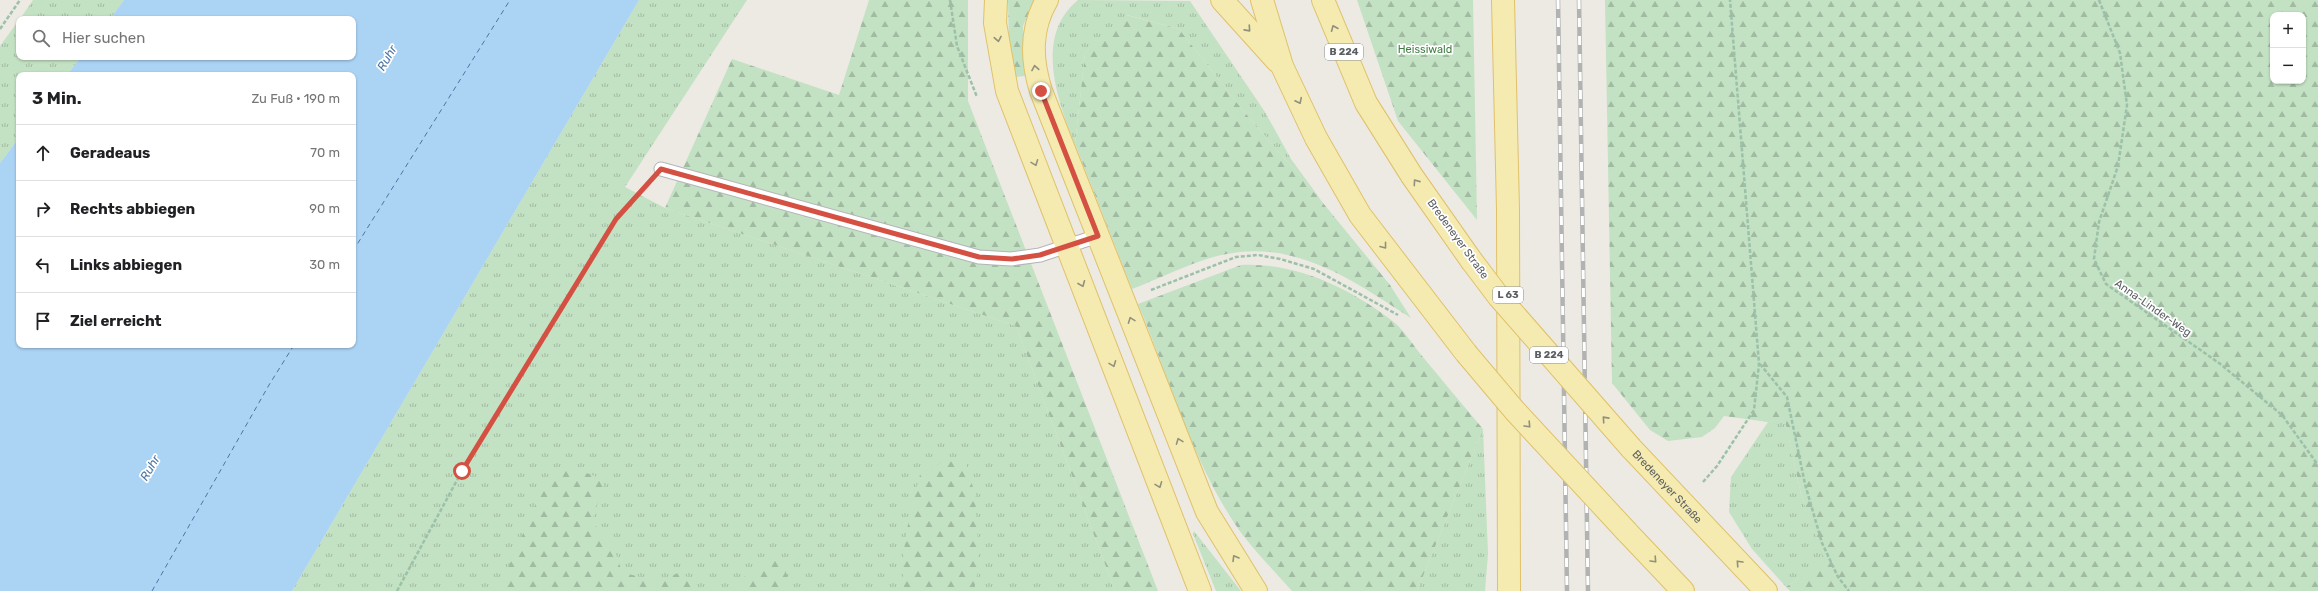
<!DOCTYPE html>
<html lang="de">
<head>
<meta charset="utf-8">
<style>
  :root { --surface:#fff; --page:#f6f6f6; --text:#202124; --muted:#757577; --line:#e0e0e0 }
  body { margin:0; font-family:Rubik,sans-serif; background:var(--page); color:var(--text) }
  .controls { position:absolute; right:12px; top:12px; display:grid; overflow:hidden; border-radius:8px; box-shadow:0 1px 3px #0004 }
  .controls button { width:36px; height:36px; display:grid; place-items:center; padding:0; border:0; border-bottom:1px solid var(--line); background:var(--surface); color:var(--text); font:20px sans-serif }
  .stop { position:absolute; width:12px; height:12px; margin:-9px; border:3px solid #d45042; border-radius:50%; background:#fff }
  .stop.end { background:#d45042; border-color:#fff; box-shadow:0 1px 4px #0008 }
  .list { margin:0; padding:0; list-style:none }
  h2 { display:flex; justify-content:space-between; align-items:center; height:52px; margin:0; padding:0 16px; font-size:17px }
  h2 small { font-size:13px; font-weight:400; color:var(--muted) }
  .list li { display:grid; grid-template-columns:26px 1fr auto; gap:12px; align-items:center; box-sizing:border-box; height:56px; padding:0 16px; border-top:1px solid var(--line) }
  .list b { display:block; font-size:15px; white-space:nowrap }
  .list em { font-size:13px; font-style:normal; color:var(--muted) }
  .icon { flex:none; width:22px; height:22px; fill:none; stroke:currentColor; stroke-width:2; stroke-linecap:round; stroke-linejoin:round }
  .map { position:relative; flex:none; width:2318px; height:591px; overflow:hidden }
  .search { position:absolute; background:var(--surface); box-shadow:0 1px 3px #0004; left:16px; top:16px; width:340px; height:44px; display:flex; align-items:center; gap:10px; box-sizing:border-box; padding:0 14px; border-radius:8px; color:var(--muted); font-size:15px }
  .panel { position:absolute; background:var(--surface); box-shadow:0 1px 3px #0004; left:16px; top:72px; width:340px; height:276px; border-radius:8px }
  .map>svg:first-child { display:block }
  .grass { fill:url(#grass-tufts) }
  .forest { fill:url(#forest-firs); fill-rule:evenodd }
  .water { fill:#abd3f4 }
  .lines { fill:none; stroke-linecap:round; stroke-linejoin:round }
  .ferry { stroke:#4b75a4; stroke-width:1; stroke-dasharray:5 4; stroke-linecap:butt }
  .lane-casing { stroke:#b4b5b9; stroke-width:15 }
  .primary-casing { stroke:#e0c169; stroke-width:24 }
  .path { stroke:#9cc1a8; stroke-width:2.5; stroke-dasharray:4 2; stroke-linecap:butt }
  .lane { stroke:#fff; stroke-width:13 }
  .primary { stroke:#f5ebb0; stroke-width:22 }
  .rail-casing { stroke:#b1b2b2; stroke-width:4.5 }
  .rail { stroke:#fff; stroke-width:3; stroke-dasharray:9; stroke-linecap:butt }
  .primary-bridge-casing { stroke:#e0c169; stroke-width:24; stroke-linecap:butt }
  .primary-bridge { stroke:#f5ebb0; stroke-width:22 }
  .oneway { stroke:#918f7d }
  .route { stroke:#d45042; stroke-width:5 }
  .labels { text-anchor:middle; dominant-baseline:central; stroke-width:3.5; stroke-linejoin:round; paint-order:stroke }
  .shield { fill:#fff; stroke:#8c8e91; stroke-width:1 }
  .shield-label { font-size:10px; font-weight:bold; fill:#5b5e62 }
  .park-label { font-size:11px; fill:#3f7e43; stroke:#fff }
  .street-label { font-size:11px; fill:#5b5e62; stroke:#fff }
  .water-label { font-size:12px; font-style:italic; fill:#4b75a4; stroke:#fff }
</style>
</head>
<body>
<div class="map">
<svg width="2318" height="591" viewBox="0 0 2318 591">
  <defs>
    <pattern id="grass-tufts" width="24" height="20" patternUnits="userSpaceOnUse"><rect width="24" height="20" fill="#c3e1c3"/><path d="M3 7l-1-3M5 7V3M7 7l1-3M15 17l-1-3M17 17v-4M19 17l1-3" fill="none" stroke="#a1baa2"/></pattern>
    <pattern id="forest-firs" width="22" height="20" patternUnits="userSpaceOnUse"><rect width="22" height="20" fill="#c3e1c3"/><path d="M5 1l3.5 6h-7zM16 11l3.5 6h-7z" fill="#a1baa2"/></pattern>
  </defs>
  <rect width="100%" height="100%" fill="#eceae3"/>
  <!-- grass -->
  <path class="grass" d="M 33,0 L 124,0 L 110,19 L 20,19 Z
    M 639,0 L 747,0 L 625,187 L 665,208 L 1016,326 L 1115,591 L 292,591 Z
    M 1078,0 L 1190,1 L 1265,112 L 1291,159 L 1323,203 L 1241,108 L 1179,29 L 1127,15 L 1085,53 L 1075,144 C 1057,100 1034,36 1078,0 Z
    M 19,20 L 19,57 L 81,57 L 67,75 L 19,75 L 19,138 L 0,163 L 0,46 Z
    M 1785,420 L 1801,494 L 1825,561 L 1786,587 L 1752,549 L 1729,512 L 1731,477 L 1768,422 Z
    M 1483,429 L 1488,554 L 1485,591 L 1417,591 Z
    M 1194,531 L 1241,591 L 1216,591 L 1193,534 Z"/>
  <!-- forest -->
  <path class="forest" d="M 869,0 L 968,0 L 968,101 L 1158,591 L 1115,591 L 1016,326 L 665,208 L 732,59 L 839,95 Z
    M 1008,0 L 1034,0 L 1023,26 L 1025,76 L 1016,77 L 1009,44 Z
    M 1357,0 L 1473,0 L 1477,220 L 1398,121 Z
    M 1605,0 L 2318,0 L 2318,591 L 1790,591 L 1786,587 L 1824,561 L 1801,494 L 1785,421 L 1768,422 L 1724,416 L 1715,428 L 1702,437 L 1668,441 L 1650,430 L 1612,383 ZM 2273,15 L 2303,15 L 2303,81 L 2273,81 Z
    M 1126,15 L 1179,29 L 1241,108 L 1323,203 L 1390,285 L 1411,318 C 1349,278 1288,234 1210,258 C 1184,266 1158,279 1132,289 L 1075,144 L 1085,53 Z
    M 1241,265 C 1296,262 1352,289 1395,323 C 1405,332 1413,345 1422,356 C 1442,380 1462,404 1483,429 L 1417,591 L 1292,591 C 1273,569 1251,548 1235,524 C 1191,458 1169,377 1138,304 Z
    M 965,461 L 975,494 L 979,563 L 974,591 L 904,591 C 899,552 911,509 921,471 L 944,462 Z
    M 552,467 L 571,467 L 605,480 L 592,521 L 614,548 L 622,572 L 657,582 L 678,573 L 690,578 L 694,591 L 498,591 Z
    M 781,556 L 789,582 L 787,591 L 731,591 L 748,573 Z"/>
  <!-- water -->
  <path class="water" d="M 124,0 L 639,0 L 292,591 L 0,591 L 0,163 L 19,138 L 19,345 L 353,345 L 353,75 L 67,75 L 81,57 L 353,57 L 353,19 L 110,19 Z"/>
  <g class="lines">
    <!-- ferry -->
    <path class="ferry" d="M 353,251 L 510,0
      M 152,591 L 269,385 L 294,345"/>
    <defs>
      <path id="lane" d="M 661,169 L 979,257 L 1011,259 L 1040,255 L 1098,236"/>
      <g id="primary">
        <path d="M 996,0 L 995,23 L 1007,91 L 1200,591"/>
        <path d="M 1047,0 C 1030,29 1031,59 1041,91 L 1207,512 L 1256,591"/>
        <path d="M 1222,0 L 1277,61"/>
        <path d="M 1262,0 L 1282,66 L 1316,138 L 1360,215 L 1466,353"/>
        <path d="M 1323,0 L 1366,103 L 1412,176 L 1471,260"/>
        <path d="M 1503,0 L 1508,209 L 1509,591"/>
        <path id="s1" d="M 1631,448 L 1766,591"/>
        <path d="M 1627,532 L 1683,591"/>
      </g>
    </defs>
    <!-- lane casing -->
    <use href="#lane" class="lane-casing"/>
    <!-- primary casing -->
    <use href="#primary" class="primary-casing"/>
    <!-- path -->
    <path class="path" d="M 950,0 L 957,46 L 977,97
      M 2099,0 L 2120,53 L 2127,105 L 2118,166 L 2099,222 L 2094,259 L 2106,284 L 2219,363 L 2282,415 L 2318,465
      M 0,29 L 20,0
      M 1151,290 L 1236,257 L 1258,255 L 1280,259 L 1314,269 L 1398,315
      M 1760,364 L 1787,397 L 1805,484 L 1822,543 L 1838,577 L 1849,591
      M 1703,482 L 1717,466 L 1754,410 L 1759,364 L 1730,0
      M 397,591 L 462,471 L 616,219 L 645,186"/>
    <!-- lane -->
    <use href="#lane" class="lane"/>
    <!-- primary -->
    <use href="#primary" class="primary"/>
    <defs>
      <path id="rail" d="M 1558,0 L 1567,591
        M 1579,0 L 1588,591"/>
    </defs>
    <!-- rail casing -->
    <use href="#rail" class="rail-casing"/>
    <!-- rail -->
    <use href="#rail" class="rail"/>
    <defs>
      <path id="primary-bridge" d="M 1471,260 L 1499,297 L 1631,448
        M 1466,353 L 1515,411 L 1627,532"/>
    </defs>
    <!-- primary-bridge casing -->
    <use href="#primary-bridge" class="primary-bridge-casing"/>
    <!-- primary-bridge -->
    <use href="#primary-bridge" class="primary-bridge"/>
  </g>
  <!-- one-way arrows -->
  <defs><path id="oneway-chevron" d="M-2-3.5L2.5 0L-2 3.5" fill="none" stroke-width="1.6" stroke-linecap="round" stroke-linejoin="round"/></defs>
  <g class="oneway">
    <use href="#oneway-chevron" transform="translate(1334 28) rotate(-113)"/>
    <use href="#oneway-chevron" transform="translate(1248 29) rotate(48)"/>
    <use href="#oneway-chevron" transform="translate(998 39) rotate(80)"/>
    <use href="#oneway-chevron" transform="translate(1035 68) rotate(-100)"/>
    <use href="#oneway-chevron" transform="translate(1299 101) rotate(64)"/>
    <use href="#oneway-chevron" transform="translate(1035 163) rotate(69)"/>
    <use href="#oneway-chevron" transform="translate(1416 182) rotate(-125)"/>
    <use href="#oneway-chevron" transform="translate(1384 246) rotate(52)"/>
    <use href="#oneway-chevron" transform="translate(1082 284) rotate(68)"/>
    <use href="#oneway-chevron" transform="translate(1131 320) rotate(-111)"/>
    <use href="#oneway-chevron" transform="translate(1113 364) rotate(69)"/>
    <use href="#oneway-chevron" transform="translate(1605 419) rotate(-132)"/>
    <use href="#oneway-chevron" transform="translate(1528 425) rotate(47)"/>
    <use href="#oneway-chevron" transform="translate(1179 441) rotate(-111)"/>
    <use href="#oneway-chevron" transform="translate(1159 485) rotate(69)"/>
    <use href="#oneway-chevron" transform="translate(1235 558) rotate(-121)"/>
    <use href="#oneway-chevron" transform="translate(1654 560) rotate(47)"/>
    <use href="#oneway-chevron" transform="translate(1739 563) rotate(-133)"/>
  </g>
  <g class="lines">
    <!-- route -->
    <path class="route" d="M 462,471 L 616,219 L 661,169 L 979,257 L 1012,259 L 1040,255 L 1098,236 L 1041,91"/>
  </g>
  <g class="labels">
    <!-- shield labels -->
    <g class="shield">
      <rect x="1325" y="44" width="38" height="16" rx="3"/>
      <rect x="1493" y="287" width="30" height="16" rx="3"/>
      <rect x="1530" y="347" width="38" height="16" rx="3"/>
    </g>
    <g class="shield-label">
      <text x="1344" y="52">B 224</text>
      <text x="1508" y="295">L 63</text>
      <text x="1549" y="355">B 224</text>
    </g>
    <!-- park labels -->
    <g class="park-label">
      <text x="1425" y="49">Heissiwald</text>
    </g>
    <!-- street labels -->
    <g class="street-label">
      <text transform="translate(1458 239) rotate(54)">Bredeneyer Straße</text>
      <text transform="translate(2153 308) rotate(35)">Anna-Linder-Weg</text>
      <text stroke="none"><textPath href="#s1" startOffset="53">Bredeneyer Straße</textPath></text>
    </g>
    <!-- water labels -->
    <g class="water-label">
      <text transform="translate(387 58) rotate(-60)">Ruhr</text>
      <text transform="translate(150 468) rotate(-60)">Ruhr</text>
    </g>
  </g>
</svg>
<div class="controls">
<button>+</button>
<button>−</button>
</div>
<div class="stop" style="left:462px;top:471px"></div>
<div class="stop end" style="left:1041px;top:91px"></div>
<div class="search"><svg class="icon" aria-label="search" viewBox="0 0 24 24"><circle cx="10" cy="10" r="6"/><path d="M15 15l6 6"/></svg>Hier suchen</div>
<section class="panel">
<h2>3 Min.<small>Zu Fuß · 190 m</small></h2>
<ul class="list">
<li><svg class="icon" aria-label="ahead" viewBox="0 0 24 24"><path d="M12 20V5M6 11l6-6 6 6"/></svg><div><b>Geradeaus</b></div><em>70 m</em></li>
<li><svg class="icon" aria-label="right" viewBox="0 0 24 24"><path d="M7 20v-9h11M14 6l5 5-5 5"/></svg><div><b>Rechts abbiegen</b></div><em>90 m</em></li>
<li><svg class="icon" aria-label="left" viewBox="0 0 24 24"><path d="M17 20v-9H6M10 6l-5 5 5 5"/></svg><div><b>Links abbiegen</b></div><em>30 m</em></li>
<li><svg class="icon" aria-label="arrive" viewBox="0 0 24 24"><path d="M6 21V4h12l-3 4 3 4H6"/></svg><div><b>Ziel erreicht</b></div></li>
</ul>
</section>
</div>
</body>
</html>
